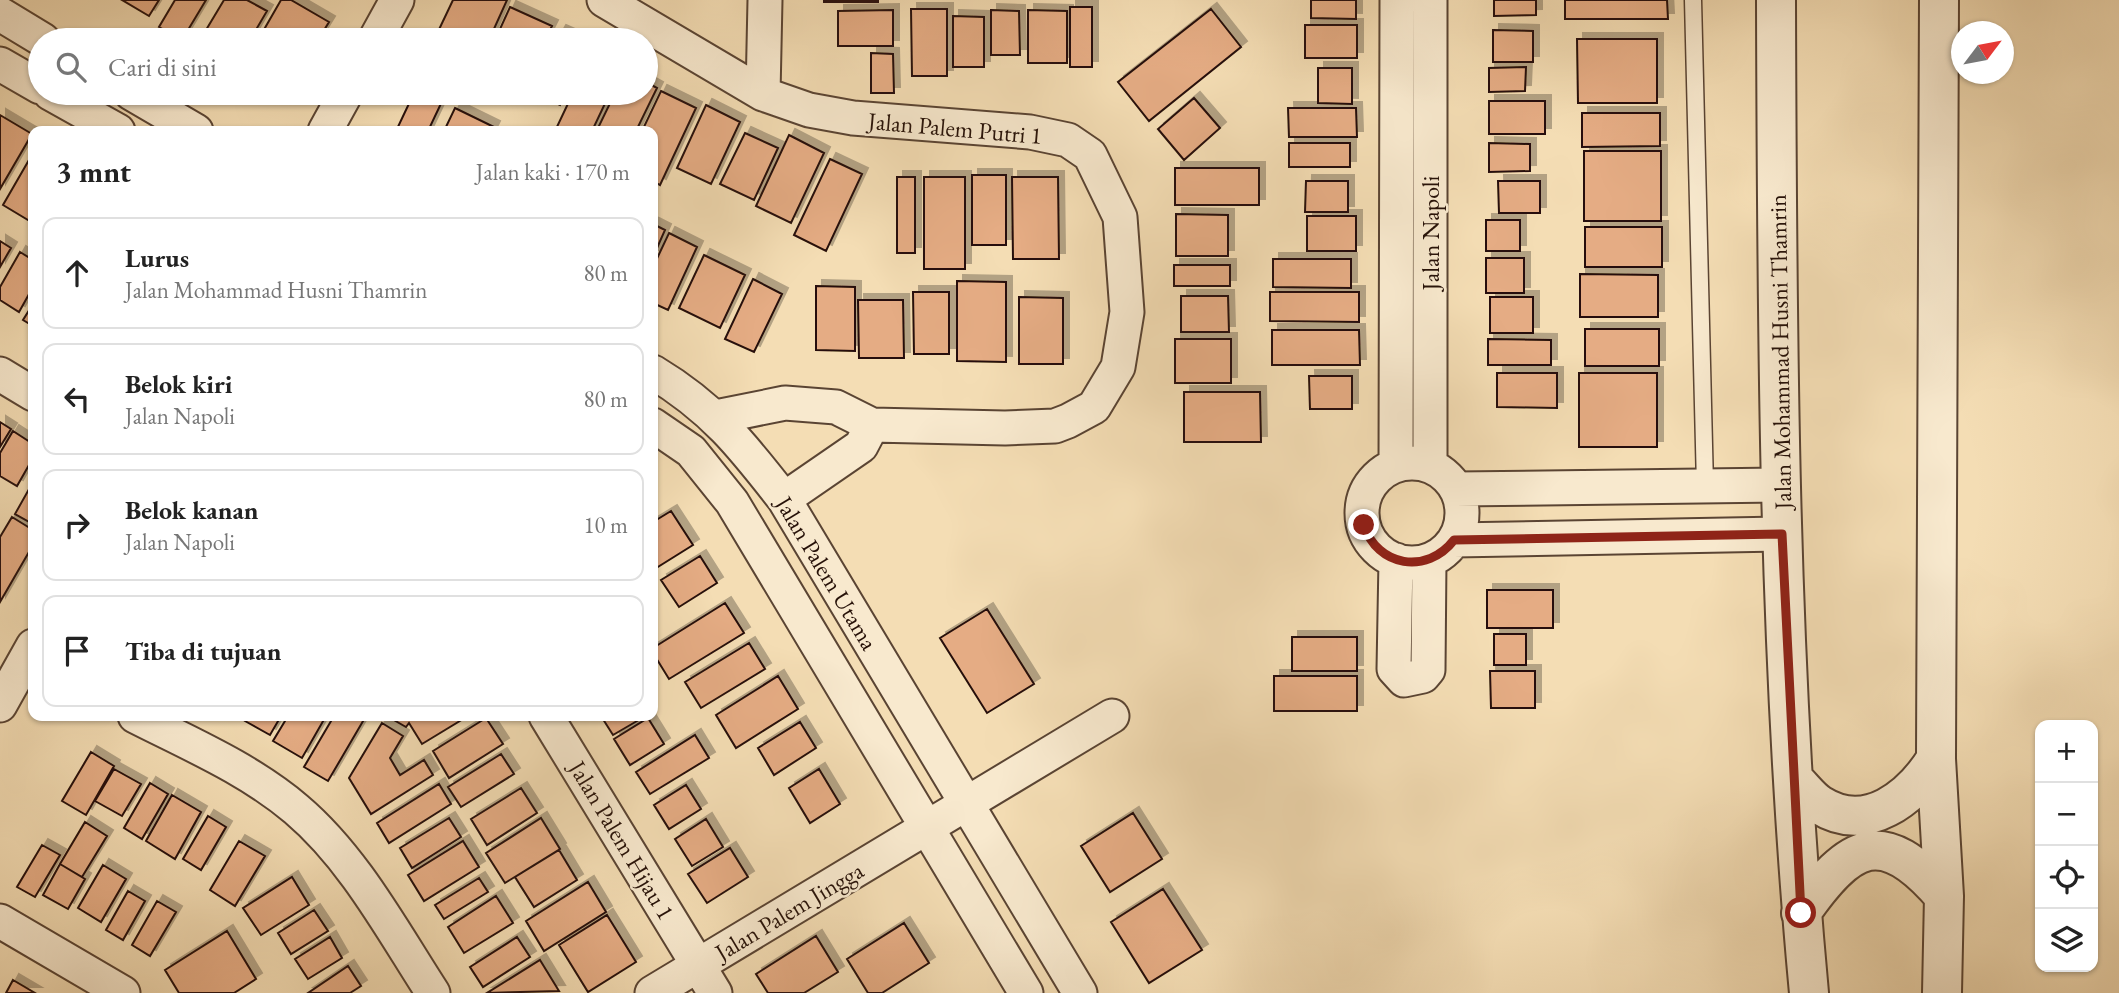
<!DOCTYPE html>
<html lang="id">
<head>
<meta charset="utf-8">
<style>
  :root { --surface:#fff; --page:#f2f2f2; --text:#222; --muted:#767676; --line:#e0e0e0 }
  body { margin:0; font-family:"EB Garamond",serif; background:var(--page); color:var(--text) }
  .controls { position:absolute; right:21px; bottom:21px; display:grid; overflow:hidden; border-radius:14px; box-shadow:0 2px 5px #0004 }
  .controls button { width:63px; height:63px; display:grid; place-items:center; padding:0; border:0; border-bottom:2px solid var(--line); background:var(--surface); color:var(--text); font:35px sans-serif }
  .compass { position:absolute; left:1951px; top:21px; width:63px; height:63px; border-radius:50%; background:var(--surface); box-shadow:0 2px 5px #0004; rotate:58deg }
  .stop { position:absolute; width:21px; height:21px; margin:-16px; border:5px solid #8f2418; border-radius:50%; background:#fff }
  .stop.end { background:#8f2418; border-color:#fff; box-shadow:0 2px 7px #0008 }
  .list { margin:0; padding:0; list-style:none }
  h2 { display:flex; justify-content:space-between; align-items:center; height:91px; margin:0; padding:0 28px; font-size:30px }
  h2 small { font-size:23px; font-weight:400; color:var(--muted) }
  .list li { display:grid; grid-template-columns:46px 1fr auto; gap:21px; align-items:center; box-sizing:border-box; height:112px; margin:0 14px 14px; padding:0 14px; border:2px solid var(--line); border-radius:14px }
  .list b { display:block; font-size:26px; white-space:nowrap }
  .list p { margin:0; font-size:23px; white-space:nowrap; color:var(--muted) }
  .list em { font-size:23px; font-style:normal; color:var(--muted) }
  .icon { flex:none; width:38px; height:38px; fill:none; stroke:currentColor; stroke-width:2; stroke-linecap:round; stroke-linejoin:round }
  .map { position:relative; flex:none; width:2119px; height:993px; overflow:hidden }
  .search { position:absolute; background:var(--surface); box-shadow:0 2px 5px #0004; left:28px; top:28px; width:630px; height:77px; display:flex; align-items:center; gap:18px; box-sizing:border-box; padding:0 24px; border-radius:38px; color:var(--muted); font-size:26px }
  .panel { position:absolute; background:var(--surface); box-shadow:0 2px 5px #0004; left:28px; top:126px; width:630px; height:595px; border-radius:14px }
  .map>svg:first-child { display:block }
  .building { fill:#e5ac84; stroke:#261108; stroke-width:2; filter:url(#shadow) }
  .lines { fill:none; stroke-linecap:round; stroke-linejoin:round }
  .service-casing { stroke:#5a4433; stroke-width:19 }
  .minor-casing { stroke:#5a4433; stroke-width:37 }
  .tertiary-casing { stroke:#5a4433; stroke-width:42 }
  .service { stroke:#f8e9ce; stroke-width:16 }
  .minor { stroke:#f8e9ce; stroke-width:33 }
  .tertiary { stroke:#f8e9ce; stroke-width:38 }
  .route { stroke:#8f2418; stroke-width:9 }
  .labels { text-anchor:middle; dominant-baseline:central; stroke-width:5; stroke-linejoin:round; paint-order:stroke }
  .street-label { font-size:24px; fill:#261108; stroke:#f8e9ce }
</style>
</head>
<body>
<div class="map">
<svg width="2119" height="993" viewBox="0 0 2119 993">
  <defs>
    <filter id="shadow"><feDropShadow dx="6" dy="-6" stdDeviation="0" flood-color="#0004"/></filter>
  </defs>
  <rect width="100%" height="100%" fill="#f4ddb4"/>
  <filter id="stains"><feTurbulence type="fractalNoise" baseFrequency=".00286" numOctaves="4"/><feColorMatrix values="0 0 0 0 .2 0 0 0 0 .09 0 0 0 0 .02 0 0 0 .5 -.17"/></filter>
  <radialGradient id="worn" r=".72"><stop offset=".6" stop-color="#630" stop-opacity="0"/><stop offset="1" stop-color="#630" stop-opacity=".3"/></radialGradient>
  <!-- building -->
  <path class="building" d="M 122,0 L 159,0 L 149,16 Z
    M 175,0 L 206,0 L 182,40 L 159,27 Z
    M 224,0 L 247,0 L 267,11 L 250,40 L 200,40 Z
    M 281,0 L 291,0 L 329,22 L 318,40 L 258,40 Z
    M 453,0 L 507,0 L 489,40 L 434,40 Z
    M 824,0 L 878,0 L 878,2 L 824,2 Z
    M 1311,0 L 1356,0 L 1356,19 L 1311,18 Z
    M 1494,0 L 1536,0 L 1536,15 L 1494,16 Z
    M 1565,0 L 1667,0 L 1668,19 L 1565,19 Z
    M 510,7 L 552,26 L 545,40 L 495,40 Z
    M 1070,7 L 1092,7 L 1092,67 L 1070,67 Z
    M 911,9 L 947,9 L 947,76 L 912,76 Z
    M 1211,9 L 1241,47 L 1149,121 L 1118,82 Z
    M 893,10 L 893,46 L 838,46 L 838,11 Z
    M 991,10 L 1019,11 L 1020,55 L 991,55 Z
    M 1028,10 L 1067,11 L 1067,63 L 1028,63 Z
    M 953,16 L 984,17 L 984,67 L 953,67 Z
    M 1305,25 L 1357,25 L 1357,58 L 1305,58 Z
    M 1493,30 L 1533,31 L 1533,62 L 1493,62 Z
    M 560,31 L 580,40 L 555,40 Z
    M 1577,39 L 1657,39 L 1657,103 L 1578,103 Z
    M 871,53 L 893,54 L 894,93 L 871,93 Z
    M 1526,67 L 1525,91 L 1489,92 L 1489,68 Z
    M 1318,68 L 1352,68 L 1352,104 L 1318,103 Z
    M 646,82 L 657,88 L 636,131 L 597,130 L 615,93 L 646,93 Z
    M 661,91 L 696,108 L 660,185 L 653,181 L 653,131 L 642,131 Z
    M 414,93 L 446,93 L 428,131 L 396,131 Z
    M 534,93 L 566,93 L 560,105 Z
    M 573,93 L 610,93 L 592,131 L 555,131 Z
    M 1194,98 L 1220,128 L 1184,160 L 1158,129 Z
    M 1489,101 L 1545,101 L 1545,134 L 1489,134 Z
    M 706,105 L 740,122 L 711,184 L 677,168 Z
    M 455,108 L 494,127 L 492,131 L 444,131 Z
    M 1288,108 L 1356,108 L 1357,137 L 1289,137 Z
    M 1582,113 L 1660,113 L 1660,146 L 1582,147 Z
    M 0,115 L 32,134 L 0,189 Z
    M 745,133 L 778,148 L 754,200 L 720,184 Z
    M 789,135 L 824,153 L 791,223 L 756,206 Z
    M 1289,143 L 1350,143 L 1350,167 L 1289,167 Z
    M 1489,143 L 1530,144 L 1530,171 L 1489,172 Z
    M 1584,151 L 1661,151 L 1661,221 L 1584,221 Z
    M 33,153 L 33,223 L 3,205 Z
    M 830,159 L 862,174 L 826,251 L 794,235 Z
    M 1175,168 L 1259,168 L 1259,205 L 1175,205 Z
    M 972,175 L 1006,175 L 1006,245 L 972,245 Z
    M 897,177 L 915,177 L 915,253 L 897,253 Z
    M 924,177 L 965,177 L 965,269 L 924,269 Z
    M 1012,177 L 1058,177 L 1059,259 L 1013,259 Z
    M 1306,181 L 1348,181 L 1348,212 L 1305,212 Z
    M 1498,181 L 1540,181 L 1540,213 L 1499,213 Z
    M 1176,214 L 1228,215 L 1228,256 L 1176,256 Z
    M 1307,216 L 1356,216 L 1356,251 L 1307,251 Z
    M 1486,220 L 1520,220 L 1520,251 L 1486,251 Z
    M 653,224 L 665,230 L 653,257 Z
    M 1585,227 L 1662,227 L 1662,267 L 1585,267 Z
    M 669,233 L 697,247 L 668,310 L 653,303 L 653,267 Z
    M 0,241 L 11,248 L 0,267 Z
    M 20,252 L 33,260 L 33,287 L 19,312 L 0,300 L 0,287 Z
    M 704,255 L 745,275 L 720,328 L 679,308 Z
    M 1486,258 L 1524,258 L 1524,293 L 1486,293 Z
    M 1273,259 L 1351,259 L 1351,288 L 1273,287 Z
    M 1174,265 L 1230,265 L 1230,286 L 1174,286 Z
    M 1580,274 L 1658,275 L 1658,317 L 1580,317 Z
    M 753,279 L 782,294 L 754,352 L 725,339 Z
    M 957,281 L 1006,282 L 1006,362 L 957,361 Z
    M 816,286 L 855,287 L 855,351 L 816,350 Z
    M 913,292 L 949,292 L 949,354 L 914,354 Z
    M 1270,292 L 1359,292 L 1359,322 L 1270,321 Z
    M 1181,296 L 1228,296 L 1229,332 L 1181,332 Z
    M 1019,297 L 1063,298 L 1063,364 L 1019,364 Z
    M 1490,297 L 1533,297 L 1533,333 L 1490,333 Z
    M 858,300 L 903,300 L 904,358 L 859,358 Z
    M 33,304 L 33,326 L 23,320 Z
    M 1585,329 L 1659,329 L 1659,366 L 1585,366 Z
    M 1272,330 L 1359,330 L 1360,365 L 1272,365 Z
    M 1175,339 L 1231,339 L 1231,383 L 1175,383 Z
    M 1488,339 L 1551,340 L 1551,365 L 1488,365 Z
    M 1497,373 L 1557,373 L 1557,408 L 1497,407 Z
    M 1579,373 L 1657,373 L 1657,447 L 1579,447 Z
    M 1309,376 L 1352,376 L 1352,409 L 1310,409 Z
    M 1184,392 L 1260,392 L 1261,442 L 1184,442 Z
    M 0,422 L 11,429 L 0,447 Z
    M 13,431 L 33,444 L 33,458 L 17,486 L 0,476 L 0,453 Z
    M 33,482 L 33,524 L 15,514 Z
    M 671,511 L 693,545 L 653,570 L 653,522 Z
    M 12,517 L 33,530 L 33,545 L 0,602 L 0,537 Z
    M 700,556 L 717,583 L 679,607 L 661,580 Z
    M 1487,590 L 1553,590 L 1553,628 L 1487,628 Z
    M 725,603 L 744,633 L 669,679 L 653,653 L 653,648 Z
    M 987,609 L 1034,684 L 987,713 L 940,638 Z
    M 1494,634 L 1526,634 L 1526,665 L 1494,665 Z
    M 1292,637 L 1357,637 L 1357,671 L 1292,671 Z
    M 749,643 L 765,669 L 701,708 L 685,682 Z
    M 1490,671 L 1535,671 L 1535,708 L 1491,708 Z
    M 778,676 L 798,709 L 736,748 L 716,715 Z
    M 1274,676 L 1357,676 L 1357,711 L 1274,711 Z
    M 248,716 L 281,716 L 270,735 L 245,721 Z
    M 288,716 L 326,716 L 302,758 L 273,741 Z
    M 334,716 L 366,716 L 328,781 L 304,767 Z
    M 387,716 L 468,716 L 422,744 L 409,723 L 406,727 Z
    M 601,716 L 634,716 L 637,721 L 613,735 Z
    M 486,718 L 503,744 L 449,778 L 433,751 Z
    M 648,718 L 664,744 L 630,765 L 614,739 Z
    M 800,722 L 816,748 L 774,775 L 758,748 Z
    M 382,723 L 403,736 L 390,758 L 400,775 L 424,760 L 433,775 L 371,814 L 349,778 Z
    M 695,735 L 709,758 L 650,794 L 636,772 Z
    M 91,752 L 114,766 L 86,815 L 62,801 Z
    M 501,754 L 514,774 L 461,807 L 448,787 Z
    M 114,769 L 141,784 L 122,816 L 95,801 Z
    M 819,769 L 840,804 L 810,823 L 789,788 Z
    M 150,783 L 168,794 L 142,839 L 124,828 Z
    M 439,784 L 451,804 L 389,843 L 377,823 Z
    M 686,785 L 701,809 L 669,829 L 654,805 Z
    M 521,788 L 537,813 L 487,845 L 471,819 Z
    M 172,795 L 201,812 L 175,859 L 146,841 Z
    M 1133,813 L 1162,859 L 1110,892 L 1081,846 Z
    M 208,816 L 226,827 L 201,870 L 183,859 Z
    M 449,818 L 461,837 L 412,868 L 400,848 Z
    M 541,818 L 560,849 L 505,883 L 486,853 Z
    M 706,819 L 723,847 L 692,866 L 675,839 Z
    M 85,822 L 107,836 L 82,877 L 60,864 Z
    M 239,841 L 265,856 L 235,906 L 210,890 Z
    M 463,841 L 479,867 L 424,901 L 408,875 Z
    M 42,845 L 60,855 L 35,897 L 17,887 Z
    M 730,848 L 748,877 L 707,903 L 688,874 Z
    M 559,850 L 577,880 L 534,907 L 515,877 Z
    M 60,864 L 85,879 L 68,909 L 43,895 Z
    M 103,865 L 126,879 L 101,922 L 78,908 Z
    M 292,877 L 309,905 L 261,935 L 243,908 Z
    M 479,878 L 488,892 L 444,919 L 435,905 Z
    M 588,882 L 606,912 L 544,951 L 526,921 Z
    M 1163,889 L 1202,950 L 1149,983 L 1111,922 Z
    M 128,891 L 145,901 L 123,940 L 106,930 Z
    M 496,896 L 513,923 L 464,953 L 448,927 Z
    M 157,901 L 176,912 L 150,956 L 132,945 Z
    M 314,910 L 328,931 L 291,954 L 278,933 Z
    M 607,915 L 636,962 L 588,992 L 559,945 Z
    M 904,923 L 929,963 L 882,993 L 868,993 L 847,959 Z
    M 227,931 L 256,979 L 234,993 L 179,993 L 165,970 Z
    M 816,936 L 838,972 L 804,993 L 768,993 L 756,974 Z
    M 330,937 L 342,958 L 308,979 L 295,959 Z
    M 517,937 L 530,957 L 483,987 L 470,967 Z
    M 540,960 L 559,991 L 487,993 Z
    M 348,966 L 361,986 L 350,993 L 308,993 Z
    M 13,980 L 35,993 L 6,993 Z"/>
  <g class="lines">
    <defs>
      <path id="service" d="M 1693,0 L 1705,486"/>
      <path id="minor" d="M 604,0 L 763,94 L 809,110 L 853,118 L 1030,132 L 1068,140 L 1090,155 L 1120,217 L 1127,312 L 1118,367 L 1094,407 L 1068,421 L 1055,426 L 1005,428 L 872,425 L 836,407 L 785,403 L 716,417
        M 0,14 L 43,40
        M 375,40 L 397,0
        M 0,64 L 40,87
        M 50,93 L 118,131
        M 131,93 L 196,131
        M 763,94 L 765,0
        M 325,131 L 346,93
        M 653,372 C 713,408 742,445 784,499 L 1080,993
        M 0,374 L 33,394
        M 653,425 L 691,451 L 732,502 L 1026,993
        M1362 513a50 50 0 1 1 100 0a50 50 0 1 1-100 0Z
        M 1396,465 L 1397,0
        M 1430,466 L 1430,0
        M 1456,489 L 1782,485
        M 784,499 L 861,446 L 872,425
        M 1454,540 L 1782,534
        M 1396,560 L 1394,669 L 1404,680 L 1423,676 L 1428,670 L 1429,560
        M 0,705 L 33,646
        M 135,716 C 190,744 249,769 296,809 C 354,858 392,930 433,993
        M 546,716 L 715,993
        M 0,921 L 123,993
        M 652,993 L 1112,716"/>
      <path id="tertiary" d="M 1776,0 C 1777,331 1778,663 1809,993
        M 1939,0 L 1936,759 L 1944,896 L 1942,993
        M 1793,779 C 1802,787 1810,799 1820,805 C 1867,835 1912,797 1936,759
        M 1801,913 C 1850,843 1882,824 1944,896"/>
    </defs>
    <!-- service casing -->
    <use href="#service" class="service-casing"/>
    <!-- minor casing -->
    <use href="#minor" class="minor-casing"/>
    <!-- tertiary casing -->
    <use href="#tertiary" class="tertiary-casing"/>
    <!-- service -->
    <use href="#service" class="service"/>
    <!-- minor -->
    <use href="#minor" class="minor"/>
    <!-- tertiary -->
    <use href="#tertiary" class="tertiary"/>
  </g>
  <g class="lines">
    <!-- route -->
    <path class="route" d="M 1364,525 C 1377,567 1427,575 1454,540 L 1782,534 L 1801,913"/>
  </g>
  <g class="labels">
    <!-- street labels -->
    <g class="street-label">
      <text transform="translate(955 128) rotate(5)">Jalan Palem Putri 1</text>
      <text transform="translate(1430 233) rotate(-90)">Jalan Napoli</text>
      <text transform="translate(1780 352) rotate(-91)">Jalan Mohammad Husni Thamrin</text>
      <text transform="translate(827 573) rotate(59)">Jalan Palem Utama</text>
      <text transform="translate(622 840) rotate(59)">Jalan Palem Hijau 1</text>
      <text transform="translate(789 911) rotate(-31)">Jalan Palem Jingga</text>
    </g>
  </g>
  <rect width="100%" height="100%" filter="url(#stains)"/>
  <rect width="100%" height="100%" fill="url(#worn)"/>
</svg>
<div class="controls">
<button>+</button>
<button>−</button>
<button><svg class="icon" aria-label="locate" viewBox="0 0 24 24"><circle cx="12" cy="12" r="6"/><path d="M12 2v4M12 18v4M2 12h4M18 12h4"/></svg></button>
<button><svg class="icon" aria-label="layers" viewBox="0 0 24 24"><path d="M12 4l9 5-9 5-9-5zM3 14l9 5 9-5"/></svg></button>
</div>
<svg class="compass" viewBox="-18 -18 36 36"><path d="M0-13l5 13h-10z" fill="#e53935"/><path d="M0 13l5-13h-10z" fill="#767676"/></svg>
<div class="stop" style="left:1801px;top:913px"></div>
<div class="stop end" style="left:1364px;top:525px"></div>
<div class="search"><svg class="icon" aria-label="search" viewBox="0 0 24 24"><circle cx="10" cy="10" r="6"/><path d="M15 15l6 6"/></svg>Cari di sini</div>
<section class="panel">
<h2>3 mnt<small>Jalan kaki · 170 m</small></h2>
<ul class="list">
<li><svg class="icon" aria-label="ahead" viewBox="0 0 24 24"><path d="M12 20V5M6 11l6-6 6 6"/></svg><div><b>Lurus</b><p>Jalan Mohammad Husni Thamrin</p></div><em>80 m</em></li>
<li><svg class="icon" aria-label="left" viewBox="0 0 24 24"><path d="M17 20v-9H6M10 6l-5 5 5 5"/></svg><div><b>Belok kiri</b><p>Jalan Napoli</p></div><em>80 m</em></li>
<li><svg class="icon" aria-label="right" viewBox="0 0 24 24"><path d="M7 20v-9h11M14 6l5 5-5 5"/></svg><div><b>Belok kanan</b><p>Jalan Napoli</p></div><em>10 m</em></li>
<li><svg class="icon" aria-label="arrive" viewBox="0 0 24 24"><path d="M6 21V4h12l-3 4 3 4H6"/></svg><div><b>Tiba di tujuan</b></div></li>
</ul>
</section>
</div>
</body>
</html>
